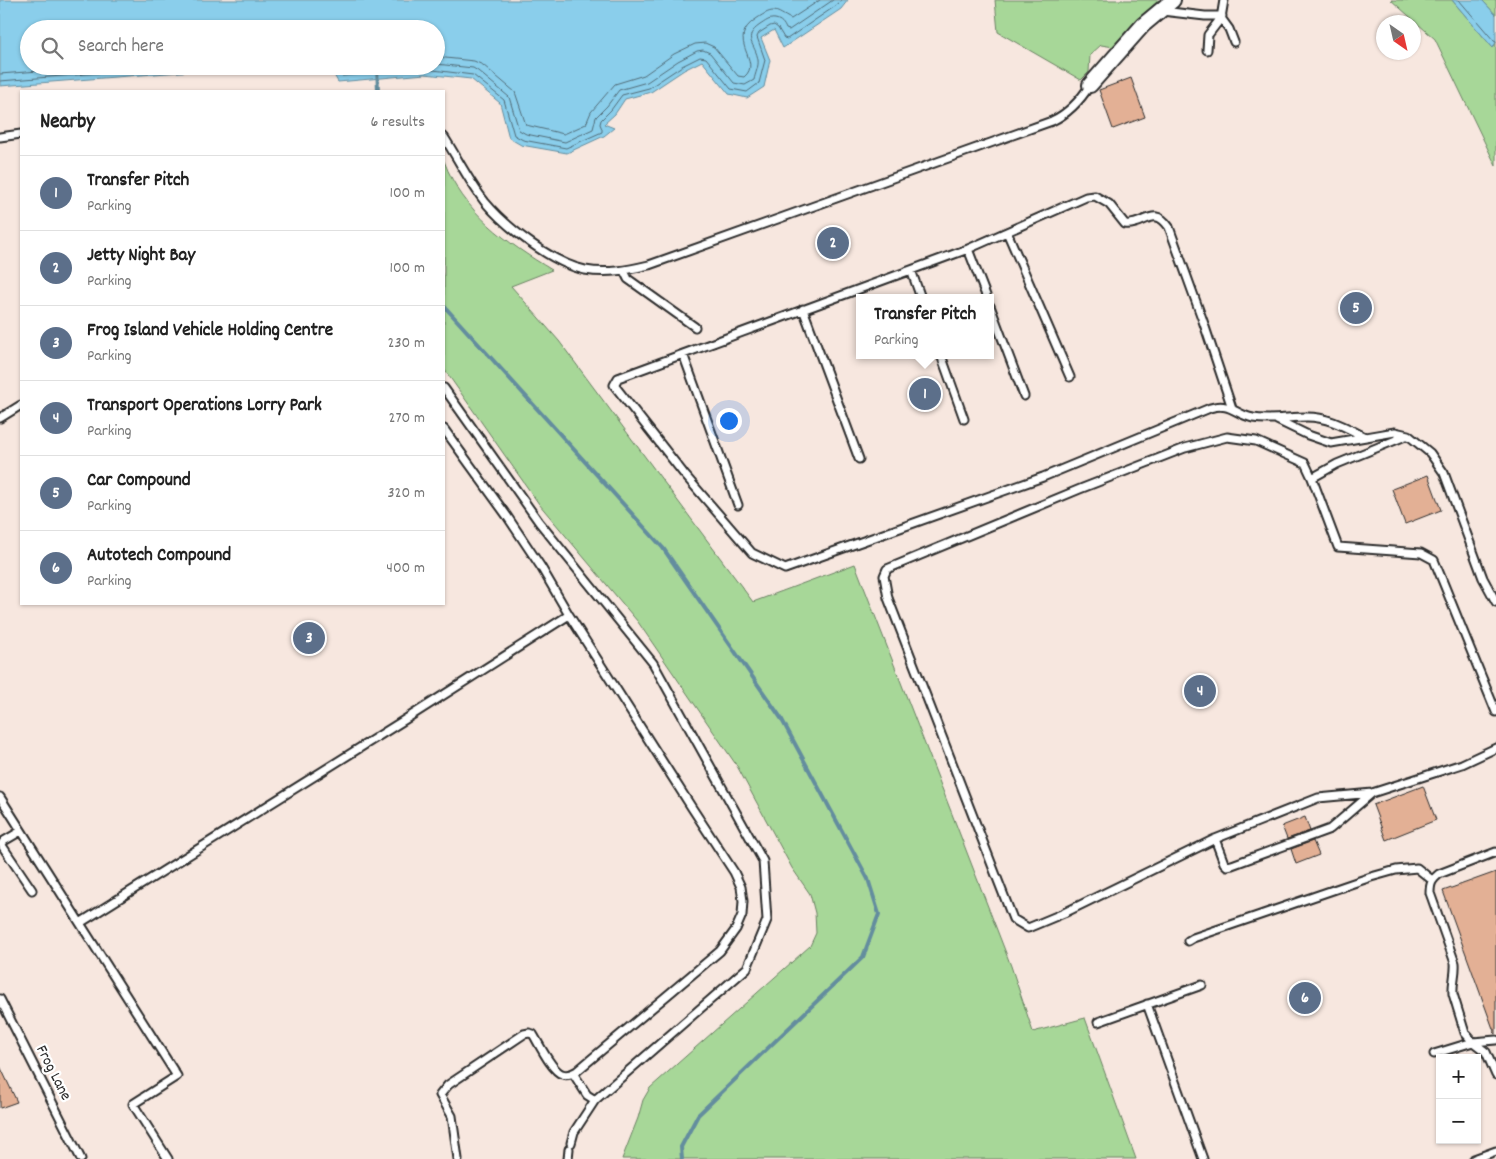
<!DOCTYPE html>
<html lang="en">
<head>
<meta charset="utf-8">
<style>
  :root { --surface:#fff; --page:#f2f2f2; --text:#222; --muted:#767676; --line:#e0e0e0; --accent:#ea580c }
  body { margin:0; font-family:Dekko,sans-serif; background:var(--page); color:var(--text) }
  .controls { position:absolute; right:15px; bottom:15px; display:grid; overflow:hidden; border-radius:0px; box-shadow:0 1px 4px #0004 }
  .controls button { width:45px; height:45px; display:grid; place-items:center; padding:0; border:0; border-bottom:1px solid var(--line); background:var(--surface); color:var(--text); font:25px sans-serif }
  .compass { position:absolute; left:1376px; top:15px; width:45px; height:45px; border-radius:50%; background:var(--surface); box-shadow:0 1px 4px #0004; rotate:146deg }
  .you { position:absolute; left:728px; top:420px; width:18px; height:18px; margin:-12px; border:4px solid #fff; border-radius:50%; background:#1a73e8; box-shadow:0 0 0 8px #1a73e833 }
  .badge { display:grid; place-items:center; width:32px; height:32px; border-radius:50%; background:var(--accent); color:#fff; font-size:16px; font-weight:700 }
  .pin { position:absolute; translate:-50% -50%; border:2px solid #fff; box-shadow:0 1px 5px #0006 }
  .popup { position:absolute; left:856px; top:294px; width:138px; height:65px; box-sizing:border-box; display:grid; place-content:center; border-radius:0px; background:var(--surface); filter:drop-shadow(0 1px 4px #0005); font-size:16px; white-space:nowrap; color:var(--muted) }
  .popup b { font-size:19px; color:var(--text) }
  .popup::after { content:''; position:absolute; left:50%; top:100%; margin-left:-10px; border:10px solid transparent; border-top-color:var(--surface) }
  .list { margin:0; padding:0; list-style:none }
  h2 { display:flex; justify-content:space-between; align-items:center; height:65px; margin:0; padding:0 20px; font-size:21px }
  h2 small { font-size:16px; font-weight:400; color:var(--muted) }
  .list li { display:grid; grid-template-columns:32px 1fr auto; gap:15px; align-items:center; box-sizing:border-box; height:75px; padding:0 20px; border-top:1px solid var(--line) }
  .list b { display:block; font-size:19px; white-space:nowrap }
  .list p { margin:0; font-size:16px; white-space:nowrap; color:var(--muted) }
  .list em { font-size:16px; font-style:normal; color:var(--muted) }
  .icon { flex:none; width:28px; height:28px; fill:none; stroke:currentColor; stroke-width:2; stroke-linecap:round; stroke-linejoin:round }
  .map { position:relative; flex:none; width:1496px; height:1159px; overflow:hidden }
  .search { position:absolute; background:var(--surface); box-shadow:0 1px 4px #0004; left:20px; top:20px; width:425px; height:55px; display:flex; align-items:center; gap:12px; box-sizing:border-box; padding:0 18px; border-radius:28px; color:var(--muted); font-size:19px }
  .panel { position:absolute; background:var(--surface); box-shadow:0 1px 4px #0004; left:20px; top:90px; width:425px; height:515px; border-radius:0px }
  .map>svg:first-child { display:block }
  .green { fill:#a7d798; stroke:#698162 }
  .water { fill:#8aceeb; stroke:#648d9e }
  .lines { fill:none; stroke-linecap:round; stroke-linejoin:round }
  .shore { stroke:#516c78; stroke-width:1 }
  .stream { stroke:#648d9e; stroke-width:4 }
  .building { fill:#e3b095; stroke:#2b2b2b }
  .service-casing { stroke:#2b2b2b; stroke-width:11 }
  .minor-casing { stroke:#2b2b2b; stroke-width:18 }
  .service { stroke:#fff; stroke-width:7 }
  .minor { stroke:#fff; stroke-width:14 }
  .labels { text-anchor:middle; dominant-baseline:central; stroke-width:4.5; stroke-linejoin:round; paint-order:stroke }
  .street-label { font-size:16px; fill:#2b2b2b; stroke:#fff }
</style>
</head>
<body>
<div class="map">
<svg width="1496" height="1159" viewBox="0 0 1496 1159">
  <rect width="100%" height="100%" fill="#f7e7df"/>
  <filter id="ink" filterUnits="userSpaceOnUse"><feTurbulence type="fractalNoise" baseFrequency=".02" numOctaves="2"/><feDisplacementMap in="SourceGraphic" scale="10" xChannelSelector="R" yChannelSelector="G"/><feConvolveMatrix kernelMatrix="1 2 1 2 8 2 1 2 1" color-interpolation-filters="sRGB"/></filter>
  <g filter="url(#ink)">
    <!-- green -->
    <path class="green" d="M 995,0 L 1159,0 L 1144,14 L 1114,47 L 1101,45 L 1090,55 L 1089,72 L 1081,80 L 998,32 Z
      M 1391,0 L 1452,0 L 1493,48 L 1496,42 L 1496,166 L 1435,39 Z
      M 1482,0 L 1496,0 L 1496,15 Z
      M 444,161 C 463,212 507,243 552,270 L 511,286 L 559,341 L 753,602 L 855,564 L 1011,966 L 1033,1032 L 1085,1018 L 1136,1159 L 622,1159 L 638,1118 L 643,1100 L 650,1088 L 810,946 L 816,933 L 815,913 L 810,894 L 792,868 L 737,766 L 638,622 L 539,504 L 444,369 Z"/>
    <!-- water -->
    <path class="water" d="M 0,0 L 848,0 L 841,9 L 783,48 L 774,30 L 761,38 L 770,60 L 764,87 L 747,98 L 729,94 L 702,61 L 684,70 L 651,92 L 625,99 L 615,114 L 604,124 L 614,128 L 604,136 L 567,153 L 521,145 L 509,138 L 500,103 L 471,79 L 425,74 L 338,82 L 329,66 L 436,66 L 436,29 L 29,29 L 29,66 L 257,66 L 0,86 Z
      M 1452,0 L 1482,0 L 1496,15 L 1496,42 L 1493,48 Z"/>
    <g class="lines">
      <!-- shore -->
      <path class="shore" d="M 1459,0 L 1494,41 L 1496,42
        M 436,57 L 474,61 L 483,65 L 515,92 L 526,125 L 564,134 L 586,124 L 591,112 L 615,84 L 644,75 L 674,54 L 695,44 L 705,43 L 714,47 L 738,76 L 744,77 C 764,61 724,40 756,19 C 775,6 775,11 791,19 L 820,0
        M 436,64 L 473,68 L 478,71 L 509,97 L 519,130 L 526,134 L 565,142 L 593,129 L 596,117 L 607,106 L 619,90 L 647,82 L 678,61 L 697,51 L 703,50 L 710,53 L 734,83 L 745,85 L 754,80 C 755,74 759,66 758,60 C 756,44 741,38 760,25 C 765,22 769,18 775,19 C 781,20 784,24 786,29 L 789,30 L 833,0
        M 335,66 L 342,76 L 425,69 L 473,75 L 504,100 L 514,135 L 523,140 L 566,148 L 602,132 L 602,129 L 600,124 L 601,120 L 611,110 L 622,95 L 649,88 L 682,66 L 700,57 L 706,58 L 731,89 L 747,92 L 759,83 L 765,60 L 757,37 L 759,33 L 770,26 L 774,25 L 778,28 L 784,38 L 787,39 L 837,5 L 841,0
        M 342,66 L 345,70 L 392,66
        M 0,74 L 104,66
        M 0,81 L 186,66"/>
      <!-- stream -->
      <path class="stream" d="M 377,66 L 378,91
        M 444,306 L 663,548 L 781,718 L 868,879 L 879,914 L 863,957 L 698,1115 L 681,1147 L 682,1159"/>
    </g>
    <!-- building -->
    <path class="building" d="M 1131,78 L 1145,117 L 1113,129 L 1099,90 Z
      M 1428,475 L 1441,510 L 1405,524 L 1392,489 Z
      M 1423,786 L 1436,820 L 1386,840 L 1373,805 Z
      M 1305,817 L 1310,831 L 1287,839 L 1282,826 Z
      M 1313,841 L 1319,855 L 1296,864 L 1291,849 Z
      M 1496,872 L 1496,1034 L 1495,1034 L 1443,891 Z
      M 0,1066 L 17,1102 L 0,1108 Z"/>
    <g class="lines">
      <defs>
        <path id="service" d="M 1162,11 L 1205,16 L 1222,16
          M 1221,18 L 1229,29 L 1234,42
          M 1207,50 L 1208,35 L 1221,18 L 1224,0
          M 0,137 L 21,134
          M 444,137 C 458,159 469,182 485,202 C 506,227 552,263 585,270 C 607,274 628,270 649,265 L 1052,121 C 1069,113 1080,101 1090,85
          M 1007,232 L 1070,377
          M 968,249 L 987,298
          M 911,270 L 921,298
          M 624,271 L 628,279 L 695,327
          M 990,306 L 1024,396
          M 803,309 L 859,459
          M 683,354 L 738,505
          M 941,355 L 964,419
          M 444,388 L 539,522 L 653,663 L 763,861 L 767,920 L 747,968 L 595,1100 L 574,1132 L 571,1143
          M 1232,408 L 1203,321 L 1169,227 C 1153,204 1144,227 1125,224 L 1109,204 L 1095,196 L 1086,197 L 968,249 L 618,378 L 614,385 L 684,474 L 752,553 L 785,569 L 1043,477 L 1210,408 C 1231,402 1234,414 1253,418 C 1271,421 1289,417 1307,417 C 1329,417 1347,428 1365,437
          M 0,418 L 21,405
          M 1277,420 L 1308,435 L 1331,443 L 1395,432 L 1408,435 L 1430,453 L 1444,473 L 1483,578 L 1496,602
          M 444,429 L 507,516 L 541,567 L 569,615 L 692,808 L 734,872 L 741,887 L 743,901 L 742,915 L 736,929 L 720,951 L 577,1071 C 572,1074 567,1076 562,1074 C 552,1071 539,1044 533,1034 L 529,1033 L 524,1034 L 448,1085 L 440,1095 L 452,1116 L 458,1159
          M 1312,478 L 1337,464 L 1408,435
          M 1496,712 L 1434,560 L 1421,553 L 1338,547 L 1312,478 L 1305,463 L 1256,441 L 1227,437 L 1185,448 L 1080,489 L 887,569 L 884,576 L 888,598 L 1013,919 L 1028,928 L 1064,913 L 1215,839 L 1318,798 L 1372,793 L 1462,764 L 1496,748
          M 0,797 L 177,1076 L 133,1104 L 168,1159
          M 21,831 L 4,841 L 2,844 L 3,847 L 32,890
          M 1215,839 L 1224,863 L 1227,866 L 1232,865 L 1330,829 L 1372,793
          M 1496,852 L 1439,874 C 1432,880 1430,883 1430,893 L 1455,963 C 1456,974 1452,983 1453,994 L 1465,1033 L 1473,1042 L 1486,1052 L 1496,1075
          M 80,923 L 409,717 L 569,615
          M 1188,941 L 1193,938 L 1371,877 L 1396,870 L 1417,868 L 1432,880
          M 0,999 L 81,1159
          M 1147,1004 L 1203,1159
          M 1098,1022 L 1202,985
          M 1434,1054 L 1473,1042 L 1496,1040
          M 573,1073 L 587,1095 L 595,1100
          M 568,1159 L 569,1149
          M 1474,1159 L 1496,1151"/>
        <path id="minor" d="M 1090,85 L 1143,25 L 1173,0"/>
      </defs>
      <!-- service casing -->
      <use href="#service" class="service-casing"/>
      <!-- minor casing -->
      <use href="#minor" class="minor-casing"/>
      <!-- service -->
      <use href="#service" class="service"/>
      <!-- minor -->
      <use href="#minor" class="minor"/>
    </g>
  </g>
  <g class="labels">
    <!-- street labels -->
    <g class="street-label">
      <text transform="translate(53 1073) rotate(63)">Frog Lane</text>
    </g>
  </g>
</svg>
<div class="controls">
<button>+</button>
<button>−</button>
</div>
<svg class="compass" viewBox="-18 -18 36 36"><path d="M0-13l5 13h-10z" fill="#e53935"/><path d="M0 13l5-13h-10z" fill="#767676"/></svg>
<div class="you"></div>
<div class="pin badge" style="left:925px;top:394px;background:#5c6f8a">1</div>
<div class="popup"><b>Transfer Pitch</b>Parking</div>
<div class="pin badge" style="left:833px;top:243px;background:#5c6f8a">2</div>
<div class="pin badge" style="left:309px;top:638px;background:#5c6f8a">3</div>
<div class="pin badge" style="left:1200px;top:691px;background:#5c6f8a">4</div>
<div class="pin badge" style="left:1356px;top:308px;background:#5c6f8a">5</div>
<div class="pin badge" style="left:1305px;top:998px;background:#5c6f8a">6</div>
<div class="search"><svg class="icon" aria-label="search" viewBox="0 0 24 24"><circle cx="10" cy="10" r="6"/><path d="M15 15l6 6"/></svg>Search here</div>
<section class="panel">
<h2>Nearby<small>6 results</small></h2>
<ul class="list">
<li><span class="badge" style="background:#5c6f8a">1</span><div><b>Transfer Pitch</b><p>Parking</p></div><em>100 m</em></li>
<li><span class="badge" style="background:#5c6f8a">2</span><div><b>Jetty Night Bay</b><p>Parking</p></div><em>100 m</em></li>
<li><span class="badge" style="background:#5c6f8a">3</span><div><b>Frog Island Vehicle Holding Centre</b><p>Parking</p></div><em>230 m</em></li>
<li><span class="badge" style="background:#5c6f8a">4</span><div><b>Transport Operations Lorry Park</b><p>Parking</p></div><em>270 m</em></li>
<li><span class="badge" style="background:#5c6f8a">5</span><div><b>Car Compound</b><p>Parking</p></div><em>320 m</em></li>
<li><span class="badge" style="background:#5c6f8a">6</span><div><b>Autotech Compound</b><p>Parking</p></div><em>400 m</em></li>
</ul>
</section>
</div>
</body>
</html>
